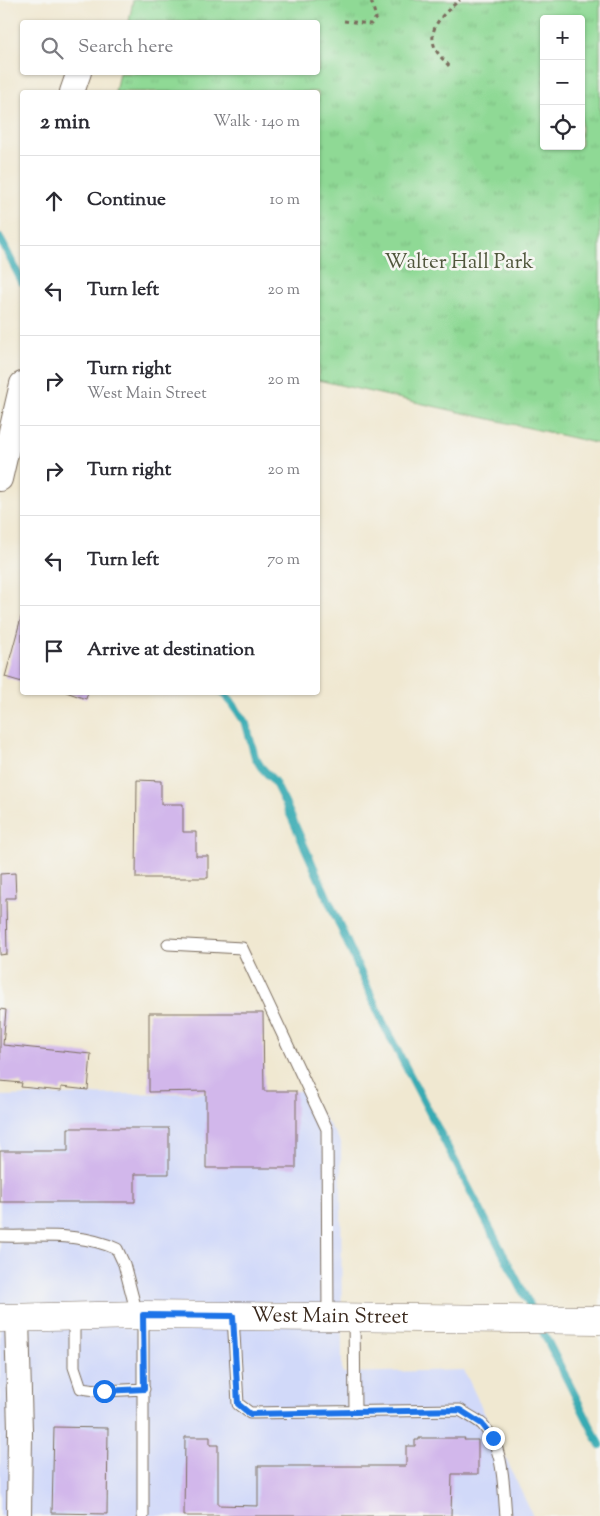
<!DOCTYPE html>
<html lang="en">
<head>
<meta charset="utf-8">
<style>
  :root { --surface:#fff; --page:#f7f7f7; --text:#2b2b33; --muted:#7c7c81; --line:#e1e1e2 }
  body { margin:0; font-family:"Sorts Mill Goudy",serif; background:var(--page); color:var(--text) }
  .controls { position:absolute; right:15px; top:15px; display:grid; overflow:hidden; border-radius:5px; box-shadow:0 1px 4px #0004 }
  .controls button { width:45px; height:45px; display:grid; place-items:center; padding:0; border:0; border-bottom:1px solid var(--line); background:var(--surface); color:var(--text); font:25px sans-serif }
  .stop { position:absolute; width:15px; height:15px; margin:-11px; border:4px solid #1a73e8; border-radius:50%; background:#fff }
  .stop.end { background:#1a73e8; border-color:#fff; box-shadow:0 1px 5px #0008 }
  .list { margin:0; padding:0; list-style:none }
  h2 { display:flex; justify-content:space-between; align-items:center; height:65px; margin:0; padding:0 20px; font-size:21px }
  h2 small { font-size:16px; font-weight:400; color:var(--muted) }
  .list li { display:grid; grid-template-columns:32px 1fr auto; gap:15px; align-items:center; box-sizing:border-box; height:90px; padding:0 20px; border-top:1px solid var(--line) }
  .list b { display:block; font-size:19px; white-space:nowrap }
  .list p { margin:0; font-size:16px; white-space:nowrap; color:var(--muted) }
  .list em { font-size:16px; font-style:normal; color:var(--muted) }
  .icon { flex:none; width:28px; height:28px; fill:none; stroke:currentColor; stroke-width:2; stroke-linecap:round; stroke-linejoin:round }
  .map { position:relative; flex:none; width:600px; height:1516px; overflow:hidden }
  .search { position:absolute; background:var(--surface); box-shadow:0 1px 4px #0004; left:20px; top:20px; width:300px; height:55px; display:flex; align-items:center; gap:12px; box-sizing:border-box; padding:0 18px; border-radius:5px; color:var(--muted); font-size:19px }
  .panel { position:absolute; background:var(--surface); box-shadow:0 1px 4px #0004; left:20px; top:90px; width:300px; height:605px; border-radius:5px }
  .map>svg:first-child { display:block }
  .built { fill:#d1d9f9 }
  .grass { fill:url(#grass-tufts); stroke:#65825a; fill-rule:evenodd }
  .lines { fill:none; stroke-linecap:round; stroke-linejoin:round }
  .stream { stroke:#39abb3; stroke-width:8 }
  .building { fill:#d2b7eb }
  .lane-casing { stroke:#7a6c5d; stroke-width:13 }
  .street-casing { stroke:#7a6c5d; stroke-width:26 }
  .primary-casing { stroke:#7a6c5d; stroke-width:29 }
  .path { stroke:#7a6c5d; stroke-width:3; stroke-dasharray:4 4; stroke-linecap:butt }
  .lane { stroke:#fff; stroke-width:11 }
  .street { stroke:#fff; stroke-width:24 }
  .primary { stroke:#fff; stroke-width:28 }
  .route { stroke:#1a73e8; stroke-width:6 }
  .labels { text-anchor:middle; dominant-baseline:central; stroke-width:5; stroke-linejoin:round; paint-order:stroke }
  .park-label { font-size:21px; fill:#50563c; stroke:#f6f6f2 }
  .street-label { font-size:21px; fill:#3b2a1e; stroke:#f6f6f2 }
</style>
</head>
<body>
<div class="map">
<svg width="600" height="1516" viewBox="0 0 600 1516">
  <defs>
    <pattern id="grass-tufts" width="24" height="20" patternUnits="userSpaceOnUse" patternTransform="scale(1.25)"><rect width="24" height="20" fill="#8fd995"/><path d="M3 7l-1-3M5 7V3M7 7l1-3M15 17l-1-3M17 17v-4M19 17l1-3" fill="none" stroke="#7cba80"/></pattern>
  </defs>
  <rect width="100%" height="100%" fill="#f6f6f2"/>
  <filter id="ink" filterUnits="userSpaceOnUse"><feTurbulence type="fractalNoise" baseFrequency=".02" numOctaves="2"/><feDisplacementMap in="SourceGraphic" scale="10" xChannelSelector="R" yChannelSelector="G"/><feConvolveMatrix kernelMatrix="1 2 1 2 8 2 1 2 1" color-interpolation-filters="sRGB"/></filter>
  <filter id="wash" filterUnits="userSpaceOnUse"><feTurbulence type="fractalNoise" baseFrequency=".0096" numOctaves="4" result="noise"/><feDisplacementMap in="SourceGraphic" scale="20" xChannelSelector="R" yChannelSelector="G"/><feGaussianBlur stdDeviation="1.12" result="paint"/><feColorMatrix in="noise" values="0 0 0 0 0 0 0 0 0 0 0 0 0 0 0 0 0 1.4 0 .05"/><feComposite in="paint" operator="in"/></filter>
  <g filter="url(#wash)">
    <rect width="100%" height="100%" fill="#f0e8d1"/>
    <!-- built -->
    <path class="built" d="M 306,1091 L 341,1142 L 342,1373 L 464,1370 L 533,1516 L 0,1516 L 0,1096 Z"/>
    <!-- grass -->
    <path class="grass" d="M 133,0 L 600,0 L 600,444 L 318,380 L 318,92 L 115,92 L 119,73 L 318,72 L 318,22 L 129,22 ZM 544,19 L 581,19 L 581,146 L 544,146 Z"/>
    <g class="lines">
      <!-- stream -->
      <path class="stream" d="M 0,238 L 22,282
        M 222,692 L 233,704 L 246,724 L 255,757 L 261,767 L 274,781 L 286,805 L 385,1027 L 534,1313
        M 540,1326 L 600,1445"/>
    </g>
    <g id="blocks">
      <!-- building -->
      <path class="building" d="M 22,614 L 22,682 L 5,677 Z
        M 66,692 L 88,692 L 86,699 Z
        M 137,780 L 161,781 L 161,804 L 183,804 L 183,832 L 196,832 L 196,856 L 208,856 L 208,878 L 136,878 Z
        M 15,873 L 16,898 L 6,898 L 7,954 L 0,955 L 0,874 Z
        M 0,1009 L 6,1010 L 3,1045 L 91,1054 L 88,1090 L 61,1087 L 61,1091 L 21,1087 L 22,1083 L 0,1081 Z
        M 149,1013 L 263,1013 L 264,1091 L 296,1091 L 296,1168 L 206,1168 L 206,1091 L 149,1092 Z
        M 68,1128 L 169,1128 L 169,1174 L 135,1174 L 135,1202 L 0,1202 L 0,1151 L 68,1151 Z
        M 54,1427 L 108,1428 L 107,1514 L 52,1513 Z
        M 185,1437 L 210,1437 L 210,1445 L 218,1445 L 218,1505 L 258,1506 L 258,1466 L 406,1466 L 406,1446 L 415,1446 L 415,1440 L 419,1440 L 419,1438 L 465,1438 L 464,1440 L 478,1440 L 478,1474 L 452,1474 L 451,1516 L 184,1516 Z"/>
    </g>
  </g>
  <g filter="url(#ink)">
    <use href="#blocks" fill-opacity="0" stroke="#7a6c5d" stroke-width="1"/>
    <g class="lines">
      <defs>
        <path id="lane" d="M 168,944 L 242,948 L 327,1129 L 328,1317
          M 0,1236 C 39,1237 82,1232 117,1249 L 124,1264 L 137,1314
          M 143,1315 L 143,1516
          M 233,1316 L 238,1404 L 250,1413 L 460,1410 C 467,1415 477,1419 483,1425 C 505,1449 503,1486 506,1516
          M 74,1317 L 74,1367 L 81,1388 L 104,1391 L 144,1389
          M 354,1317 L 355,1412"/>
        <path id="street" d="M 72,92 L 79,72
          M 0,479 L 22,384
          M 17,1318 L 20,1431 L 19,1516"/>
        <g id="primary">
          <path id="s1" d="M 0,1318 L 143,1315 L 600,1320"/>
        </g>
      </defs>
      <!-- lane casing -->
      <use href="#lane" class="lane-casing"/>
      <!-- street casing -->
      <use href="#street" class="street-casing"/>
      <!-- primary casing -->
      <use href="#primary" class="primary-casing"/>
      <!-- path -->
      <path class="path" d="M 344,21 L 371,24 L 376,18 L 371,0
        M 449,66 C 445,61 439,56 436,50 C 425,28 445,12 460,0"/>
      <!-- lane -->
      <use href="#lane" class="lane"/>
      <!-- street -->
      <use href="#street" class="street"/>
      <!-- primary -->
      <use href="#primary" class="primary"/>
    </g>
  </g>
  <g class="lines" filter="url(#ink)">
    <!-- route -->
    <path class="route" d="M 104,1391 L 144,1389 L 143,1315 L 233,1316 L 238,1404 L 250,1414 L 460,1410 L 482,1424 L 493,1438"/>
  </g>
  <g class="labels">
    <!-- park labels -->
    <g class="park-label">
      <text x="459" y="263">Walter Hall Park</text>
    </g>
    <!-- street labels -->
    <g class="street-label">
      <text stroke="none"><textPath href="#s1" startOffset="330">West Main Street</textPath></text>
    </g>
  </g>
</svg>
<div class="controls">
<button>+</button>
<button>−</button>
<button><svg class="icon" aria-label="locate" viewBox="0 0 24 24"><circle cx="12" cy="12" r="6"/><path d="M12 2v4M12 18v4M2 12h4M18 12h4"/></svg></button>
</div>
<div class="stop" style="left:104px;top:1391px"></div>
<div class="stop end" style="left:493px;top:1438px"></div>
<div class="search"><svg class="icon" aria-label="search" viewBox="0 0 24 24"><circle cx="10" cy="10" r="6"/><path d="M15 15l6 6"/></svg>Search here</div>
<section class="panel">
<h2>2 min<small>Walk · 140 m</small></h2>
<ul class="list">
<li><svg class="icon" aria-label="ahead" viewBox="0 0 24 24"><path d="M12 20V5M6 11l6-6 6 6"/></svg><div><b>Continue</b></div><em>10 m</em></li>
<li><svg class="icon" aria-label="left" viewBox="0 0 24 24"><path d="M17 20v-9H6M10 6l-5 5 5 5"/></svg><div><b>Turn left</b></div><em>20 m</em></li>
<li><svg class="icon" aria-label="right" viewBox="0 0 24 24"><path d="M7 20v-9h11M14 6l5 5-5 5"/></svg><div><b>Turn right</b><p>West Main Street</p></div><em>20 m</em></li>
<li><svg class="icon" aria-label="right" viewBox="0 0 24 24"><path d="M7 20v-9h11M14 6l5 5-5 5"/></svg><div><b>Turn right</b></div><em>20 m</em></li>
<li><svg class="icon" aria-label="left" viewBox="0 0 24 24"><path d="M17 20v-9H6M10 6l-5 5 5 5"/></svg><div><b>Turn left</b></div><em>70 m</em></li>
<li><svg class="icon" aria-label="arrive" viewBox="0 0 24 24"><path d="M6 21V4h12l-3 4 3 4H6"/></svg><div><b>Arrive at destination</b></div></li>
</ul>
</section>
</div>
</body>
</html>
